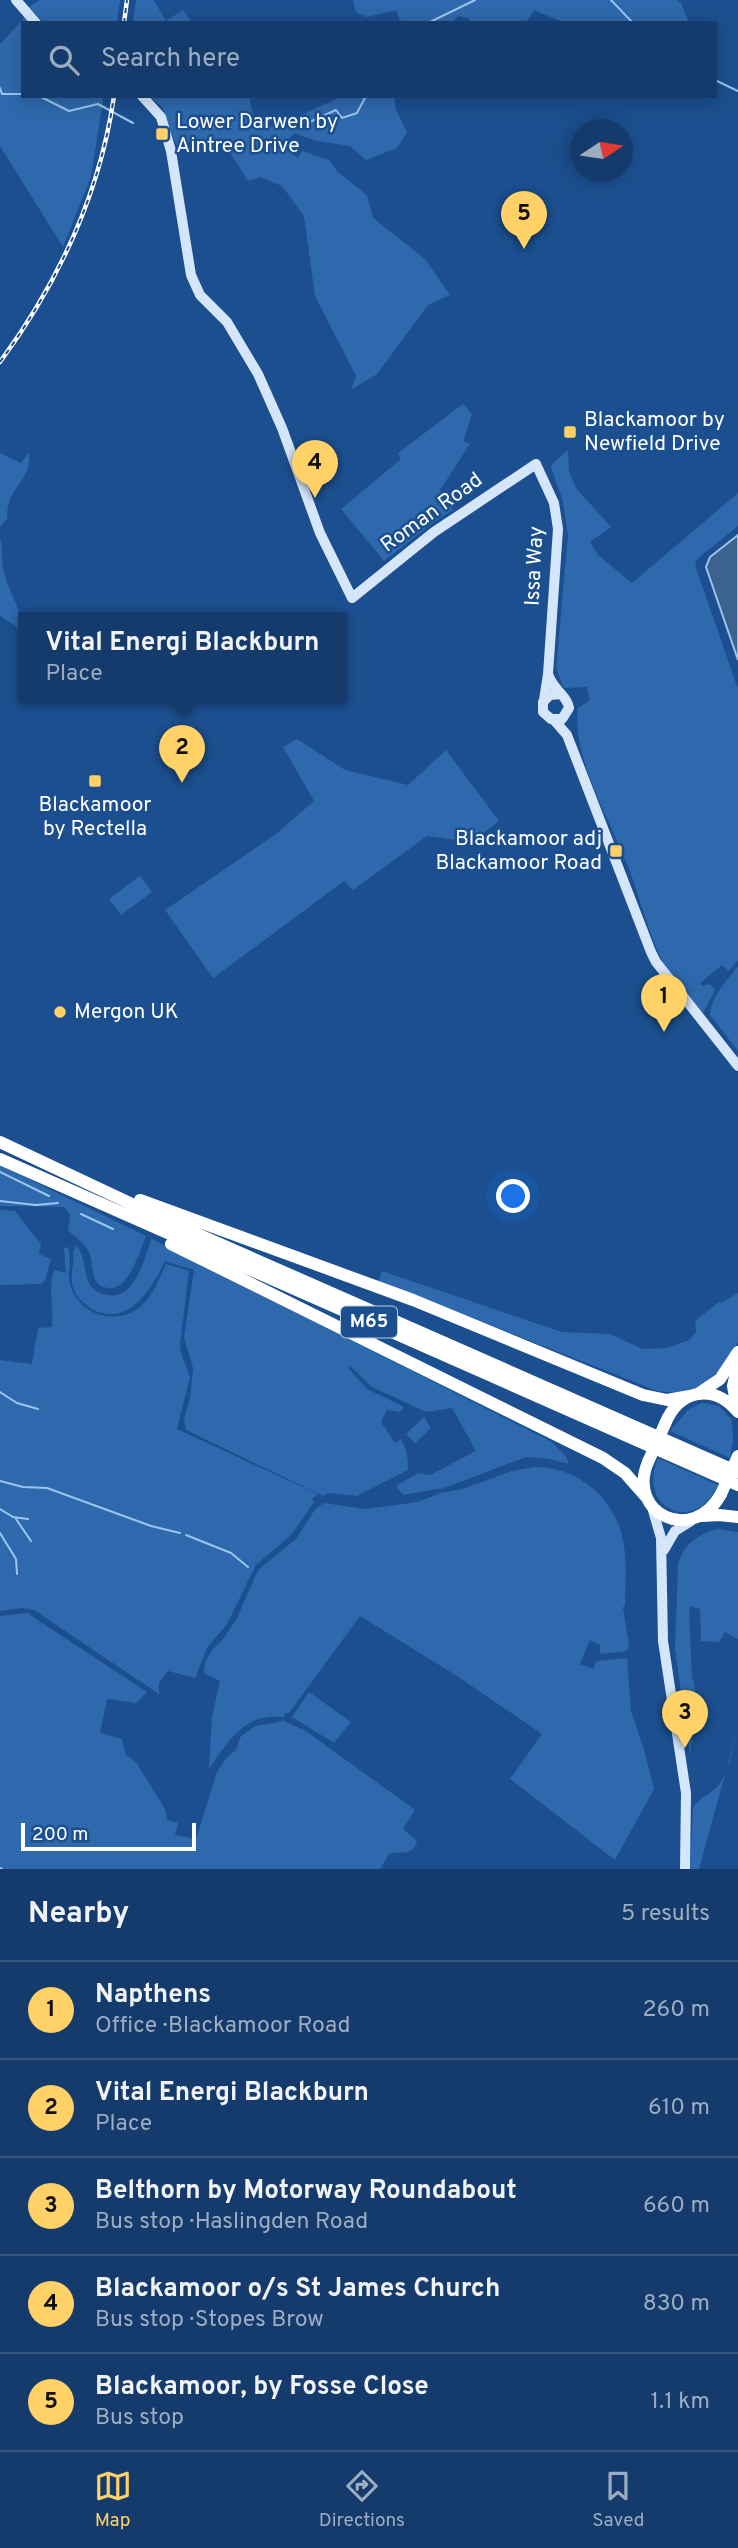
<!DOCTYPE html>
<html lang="en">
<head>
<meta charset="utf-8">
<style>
  :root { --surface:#143b6b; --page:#1d4271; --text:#f1f3f6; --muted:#9dadc1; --line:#33557e; --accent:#ffd166 }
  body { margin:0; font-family:Overpass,sans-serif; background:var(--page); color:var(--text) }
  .compass { position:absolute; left:570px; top:119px; width:63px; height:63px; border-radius:50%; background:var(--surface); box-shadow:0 4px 18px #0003; rotate:77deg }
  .scale { position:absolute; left:21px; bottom:18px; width:175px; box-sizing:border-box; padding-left:7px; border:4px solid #fff; border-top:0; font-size:19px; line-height:24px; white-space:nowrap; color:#fff; -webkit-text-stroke:5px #1b4f8f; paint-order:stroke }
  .you { position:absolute; left:514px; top:1197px; width:24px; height:24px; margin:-18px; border:5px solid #fff; border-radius:50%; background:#1a73e8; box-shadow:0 0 0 10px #1a73e833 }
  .badge { display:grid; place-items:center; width:46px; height:46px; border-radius:50%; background:var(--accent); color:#111; font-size:23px; font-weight:700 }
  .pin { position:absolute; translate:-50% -58px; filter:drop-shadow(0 2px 4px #0008) }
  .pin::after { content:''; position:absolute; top:37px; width:24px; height:21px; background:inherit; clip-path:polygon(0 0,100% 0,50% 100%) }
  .popup { position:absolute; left:18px; top:612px; width:329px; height:91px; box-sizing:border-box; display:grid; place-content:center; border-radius:0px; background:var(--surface); filter:drop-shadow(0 2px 5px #0005); font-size:23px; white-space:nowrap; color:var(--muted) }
  .popup b { font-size:26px; color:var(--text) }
  .popup::after { content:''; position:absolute; left:50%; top:100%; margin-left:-14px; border:14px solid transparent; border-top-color:var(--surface) }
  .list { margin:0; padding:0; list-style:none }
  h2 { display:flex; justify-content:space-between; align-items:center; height:91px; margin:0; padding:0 28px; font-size:30px }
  h2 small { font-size:23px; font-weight:400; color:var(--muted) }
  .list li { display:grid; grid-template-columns:46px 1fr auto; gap:21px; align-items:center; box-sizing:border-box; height:98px; padding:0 28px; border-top:2px solid var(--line) }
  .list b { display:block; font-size:26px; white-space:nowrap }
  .list p { margin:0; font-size:23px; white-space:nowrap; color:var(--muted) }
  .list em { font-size:23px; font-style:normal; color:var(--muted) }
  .icon { flex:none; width:38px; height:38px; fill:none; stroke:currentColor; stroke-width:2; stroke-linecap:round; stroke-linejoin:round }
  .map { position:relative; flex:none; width:738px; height:1869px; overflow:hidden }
  .search { position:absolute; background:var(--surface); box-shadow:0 4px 18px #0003; left:21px; right:21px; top:21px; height:77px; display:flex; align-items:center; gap:18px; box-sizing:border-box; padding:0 24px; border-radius:0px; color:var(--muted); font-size:26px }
  .sheet { height:581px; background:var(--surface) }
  nav { display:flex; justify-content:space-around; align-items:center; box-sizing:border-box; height:98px; border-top:2px solid var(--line); background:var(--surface); font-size:19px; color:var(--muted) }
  nav a { display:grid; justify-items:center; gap:4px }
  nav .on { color:var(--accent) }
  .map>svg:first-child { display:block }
  .green { fill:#2e69ad }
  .water { fill:#3c6290; stroke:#9cc4f0; stroke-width:2 }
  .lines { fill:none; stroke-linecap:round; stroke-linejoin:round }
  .stream { stroke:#9cc4f0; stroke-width:2 }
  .secondary { stroke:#d6e6fa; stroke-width:10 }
  .highway { stroke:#fff; stroke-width:12 }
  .rail-casing { stroke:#fff; stroke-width:4.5 }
  .rail { stroke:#1b4f8f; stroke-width:2; stroke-dasharray:5; stroke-linecap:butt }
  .highway-bridge { stroke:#fff; stroke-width:12 }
  .poi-dot { fill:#ffd166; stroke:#1b4f8f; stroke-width:2.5 }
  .labels { text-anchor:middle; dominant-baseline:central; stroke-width:5; stroke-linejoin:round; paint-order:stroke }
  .shield { fill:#1b4f8f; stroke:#bbcadd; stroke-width:2 }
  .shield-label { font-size:19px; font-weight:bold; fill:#fff }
  .poi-label { font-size:21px; fill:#fff; stroke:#1b4f8f; text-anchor:start }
  .street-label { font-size:21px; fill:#fff; stroke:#1b4f8f }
</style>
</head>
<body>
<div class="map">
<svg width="738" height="1869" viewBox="0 0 738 1869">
  <rect width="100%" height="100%" fill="#1b4f8f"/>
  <!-- green -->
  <path class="green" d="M 40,0 L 120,0 L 117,23 L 44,23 L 29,7 Z
    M 136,0 L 154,0 L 166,21 L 183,10 L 192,23 L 133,23 Z
    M 353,0 L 677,0 L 681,3 L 689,23 L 565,23 L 534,10 L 526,23 L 470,23 L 469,18 L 458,16 L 452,23 L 401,23 L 396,10 L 367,17 L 356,12 Z
    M 25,17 L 30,23 L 23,23 L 23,96 L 101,96 L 103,101 L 91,177 L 63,247 L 0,146 L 0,44 Z
    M 149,96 L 249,96 L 256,128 L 277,126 L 343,96 L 394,96 L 396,110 L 407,132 L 397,148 L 366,160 L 350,146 L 317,141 L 294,133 L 283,146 L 298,158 L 302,151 L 329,160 L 338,172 L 367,195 L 373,218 L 425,259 L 450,295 L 428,305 L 377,374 L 351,390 L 356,376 L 315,296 L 304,216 L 282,186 L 260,177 L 248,181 L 233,157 L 219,142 L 200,139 L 176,145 L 162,107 Z
    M 463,404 L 472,414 L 463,441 L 470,444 L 440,490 L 453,510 L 434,522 L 384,561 L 341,509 L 401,459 L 398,453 Z
    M 568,450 L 569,471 L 576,488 L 611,527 L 590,542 L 598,555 L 632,583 L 738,493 L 738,526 L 698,558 L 695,565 L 738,689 L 738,960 L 729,971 L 722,965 L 700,983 L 702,986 L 710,984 L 715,990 L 703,1013 C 690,997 668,976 661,958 C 648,930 640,900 630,871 C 613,826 571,757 578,708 L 590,700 L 587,687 L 564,688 L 556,668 L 568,536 L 563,501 L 551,467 L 554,462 Z
    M 29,452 C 33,482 6,485 7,519 L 0,527 L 0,453 L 21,463 Z
    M 0,537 C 3,548 1,561 4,572 C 9,594 23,611 23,631 L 0,616 Z
    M 297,739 L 345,770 L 408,785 L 446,750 L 499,821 L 472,842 L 427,836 L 353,890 L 344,881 L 213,978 L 165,910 L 276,834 L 314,801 L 283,747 Z
    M 140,876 L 152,892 L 121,915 L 109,899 Z
    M 738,966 L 738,1051 L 710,1015 C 710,998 728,979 738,966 Z
    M 0,1165 L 146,1236 C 140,1251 129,1289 110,1288 C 104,1288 99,1286 96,1281 C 90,1271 94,1259 87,1249 C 82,1240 74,1237 68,1230 L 70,1215 L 64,1207 L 0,1206 Z
    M 0,1210 L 15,1211 L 41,1244 L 39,1254 L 51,1259 L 45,1280 L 41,1284 L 0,1285 Z
    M 152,1239 L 552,1442 L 566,1456 L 569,1464 L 549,1459 L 526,1457 L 444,1488 L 403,1495 L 396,1486 L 418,1473 L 430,1475 L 476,1451 L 452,1408 L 426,1412 L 372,1387 L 350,1366 L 349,1369 L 367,1389 L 404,1407 L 400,1412 L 387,1410 L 381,1422 L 395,1443 L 401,1439 C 406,1447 409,1461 408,1470 L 357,1496 L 329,1493 L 323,1496 L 186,1430 L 184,1419 L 190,1399 L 193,1368 L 184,1338 L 194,1270 L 165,1261 C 152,1288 128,1329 92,1309 C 83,1303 74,1295 72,1284 C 70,1272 75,1262 73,1251 L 77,1246 C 86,1258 83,1271 89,1283 C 93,1290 100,1294 107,1295 C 136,1300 143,1259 152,1239 Z
    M 68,1247 C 73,1262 65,1276 72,1290 C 83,1315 113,1324 136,1310 C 151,1301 159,1279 166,1264 L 189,1271 L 180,1344 L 181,1353 L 190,1377 L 177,1429 L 318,1494 L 312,1499 L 314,1502 L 292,1534 L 256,1565 L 227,1624 L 207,1648 L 195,1678 L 168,1671 L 159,1683 L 159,1694 L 34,1610 L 22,1608 L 0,1611 L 0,1360 L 32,1364 L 38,1328 L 52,1327 C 54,1307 48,1289 54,1270 L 66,1273 L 64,1248 Z
    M 382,1271 L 562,1332 L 610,1334 L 643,1349 L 667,1348 L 689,1340 L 696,1332 L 695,1321 L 719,1302 L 721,1303 L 738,1293 L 738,1343 L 718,1371 L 699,1388 L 679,1393 L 657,1391 L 379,1281 Z
    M 702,1403 L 719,1406 L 732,1420 L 733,1441 L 730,1458 L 670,1431 L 689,1409 Z
    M 424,1417 L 431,1428 L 415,1443 L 406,1434 Z
    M 658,1458 L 718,1485 C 695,1536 636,1508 658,1458 Z
    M 535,1467 C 580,1467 618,1501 624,1546 C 627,1565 625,1586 625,1605 L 623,1607 L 629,1645 L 627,1651 L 600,1654 L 600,1645 L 590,1640 L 580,1664 L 593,1669 L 597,1661 L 627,1658 L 631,1711 L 644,1750 L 654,1789 L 615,1860 L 510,1779 L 542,1734 L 457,1676 L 360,1616 L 289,1713 L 285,1713 L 284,1717 C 245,1712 228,1741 209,1769 L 212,1717 L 220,1681 L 204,1673 L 205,1663 L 211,1651 L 223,1639 L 236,1620 L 258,1570 L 296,1539 L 316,1508 L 324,1503 L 365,1509 L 418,1502 L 440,1493 L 463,1489 L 512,1471 Z
    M 717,1529 L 738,1532 L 738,1639 L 725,1632 L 719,1642 L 701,1641 L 700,1609 L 689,1606 L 692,1680 L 694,1681 L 697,1712 L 690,1754 L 675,1649 L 678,1565 C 683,1545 697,1535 717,1529 Z
    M 27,1613 L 147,1692 L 136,1703 L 107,1699 L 100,1733 L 122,1739 L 126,1755 L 136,1762 L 165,1809 L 167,1820 L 178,1823 L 175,1835 L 196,1839 L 217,1772 L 227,1757 L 236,1750 L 241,1736 L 255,1726 L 284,1721 L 306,1731 L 415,1810 L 403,1829 L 417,1841 C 412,1858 401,1850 389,1854 L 380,1869 L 0,1869 L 0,1616 Z
    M 309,1692 L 351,1722 L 334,1743 L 292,1717 Z
    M 738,1727 L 699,1869 L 690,1869 L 693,1808 C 698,1798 710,1795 718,1786 C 730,1770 733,1745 738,1727 Z"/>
  <!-- water -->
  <path class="water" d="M 738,535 L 738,660 L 706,567 L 710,557 Z"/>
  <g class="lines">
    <!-- stream -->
    <path class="stream" d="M 611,0 L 633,23
      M 428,23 L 475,0
      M 715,80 L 738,91
      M 0,88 L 2,94 L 23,94
      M 39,96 L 69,111 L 98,104 L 133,123
      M 274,120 L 303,125 L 336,110 L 342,118 L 357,113 L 366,96
      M 178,128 L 231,127
      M 0,1172 L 49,1196
      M 0,1201 L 36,1205 L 58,1203
      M 81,1214 L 113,1229
      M 0,1392 L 17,1403 L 38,1409
      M 0,1481 L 23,1487 L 47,1488 L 151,1526 L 180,1533
      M 0,1509 L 13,1517 L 28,1519
      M 16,1519 L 31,1541
      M 0,1533 L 16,1559 L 17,1574
      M 186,1535 L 231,1553 L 248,1567
      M 0,1868 L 2,1869"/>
    <!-- secondary -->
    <path class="secondary" d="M 16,0 L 36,23
      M 142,96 L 161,117 L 171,151 L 191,275 L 200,295 L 227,322 L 258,374 L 282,428 L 320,533 L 352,598 L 434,532 L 536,464 L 554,503 L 558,529 L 548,674 L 544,700
      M 548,674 C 553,690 567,695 569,708 L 562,719 L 551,719 L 543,712 L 543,702 L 550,695 L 561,694
      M 554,720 L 567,735 L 651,952 L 656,962 L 738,1066
      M 652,1507 L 661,1538 L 663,1641 L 686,1793 L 685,1869
      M 664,1550 L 675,1531 L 691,1521"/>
    <!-- highway -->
    <path class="highway" d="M 0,1142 L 170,1222 L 738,1472
      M 0,1159 L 738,1485
      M 140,1200 L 413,1300 L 643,1395 L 667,1400 L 690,1396
      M 171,1244 L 603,1458 L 625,1473 L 647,1498
      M 698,1394 L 720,1379 L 738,1352
      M 737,1409 L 733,1386 L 738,1365
      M 665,1424 C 679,1389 714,1383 738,1412
      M 648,1462 C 626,1514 693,1545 721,1494
      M 702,1516 L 719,1515 L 738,1517"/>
    <defs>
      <path id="rail" d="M 124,23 L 127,0
        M 0,362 C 58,283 100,194 114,96"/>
    </defs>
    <!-- rail casing -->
    <use href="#rail" class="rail-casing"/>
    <!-- rail -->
    <use href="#rail" class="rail"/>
    <!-- highway-bridge -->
    <path class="highway-bridge" d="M 648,1462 L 665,1424
      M 721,1494 L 738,1456"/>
  </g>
  <!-- markers -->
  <g class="poi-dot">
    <rect x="155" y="127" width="14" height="14" rx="3.5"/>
    <rect x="563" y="425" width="14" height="14" rx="3.5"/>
    <rect x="88" y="774" width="14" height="14" rx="3.5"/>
    <rect x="609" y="844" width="14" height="14" rx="3.5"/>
    <circle cx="60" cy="1012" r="7"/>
  </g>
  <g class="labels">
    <!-- shield labels -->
    <rect class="shield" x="341" y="1306.5" width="56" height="31" rx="5"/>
    <g class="shield-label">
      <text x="369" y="1322">M65</text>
    </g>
    <!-- poi labels -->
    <g class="poi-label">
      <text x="176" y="122">Lower Darwen by<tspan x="176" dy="24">Aintree Drive</tspan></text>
      <text x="584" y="420">Blackamoor by<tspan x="584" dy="24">Newfield Drive</tspan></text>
      <text x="95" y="805" text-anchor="middle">Blackamoor<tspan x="95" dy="24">by Rectella</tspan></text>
      <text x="602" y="839" text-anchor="end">Blackamoor adj<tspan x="602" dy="24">Blackamoor Road</tspan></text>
      <text x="74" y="1012">Mergon UK</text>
    </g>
    <!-- street labels -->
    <g class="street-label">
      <text transform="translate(432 513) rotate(-36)">Roman Road</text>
      <text transform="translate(535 566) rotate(-87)">Issa Way</text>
    </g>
  </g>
</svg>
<svg class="compass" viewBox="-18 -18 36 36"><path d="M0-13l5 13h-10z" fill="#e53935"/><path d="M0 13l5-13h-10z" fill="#9dadc1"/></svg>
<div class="scale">200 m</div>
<div class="you"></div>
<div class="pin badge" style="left:664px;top:1032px">1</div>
<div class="pin badge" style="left:182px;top:783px">2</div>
<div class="popup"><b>Vital Energi Blackburn</b>Place</div>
<div class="pin badge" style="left:685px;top:1748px">3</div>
<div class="pin badge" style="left:315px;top:498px">4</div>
<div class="pin badge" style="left:524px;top:249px">5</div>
<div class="search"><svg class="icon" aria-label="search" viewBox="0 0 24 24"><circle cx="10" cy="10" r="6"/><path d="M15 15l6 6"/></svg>Search here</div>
</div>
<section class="sheet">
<h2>Nearby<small>5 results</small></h2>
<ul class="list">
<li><span class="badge">1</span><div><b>Napthens</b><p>Office · Blackamoor Road</p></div><em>260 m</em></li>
<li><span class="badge">2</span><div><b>Vital Energi Blackburn</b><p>Place</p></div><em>610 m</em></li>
<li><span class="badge">3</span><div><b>Belthorn by Motorway Roundabout</b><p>Bus stop · Haslingden Road</p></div><em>660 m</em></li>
<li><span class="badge">4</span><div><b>Blackamoor o/s St James Church</b><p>Bus stop · Stopes Brow</p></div><em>830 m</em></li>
<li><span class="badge">5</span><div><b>Blackamoor, by Fosse Close</b><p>Bus stop</p></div><em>1.1 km</em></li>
</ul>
</section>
<nav>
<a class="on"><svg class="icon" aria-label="map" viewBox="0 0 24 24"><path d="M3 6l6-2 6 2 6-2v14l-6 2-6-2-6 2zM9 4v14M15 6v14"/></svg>Map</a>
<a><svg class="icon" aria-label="directions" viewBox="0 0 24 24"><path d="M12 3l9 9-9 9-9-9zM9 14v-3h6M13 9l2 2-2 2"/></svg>Directions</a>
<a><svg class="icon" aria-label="saved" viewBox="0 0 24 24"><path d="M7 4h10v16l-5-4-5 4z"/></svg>Saved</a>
</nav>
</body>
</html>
